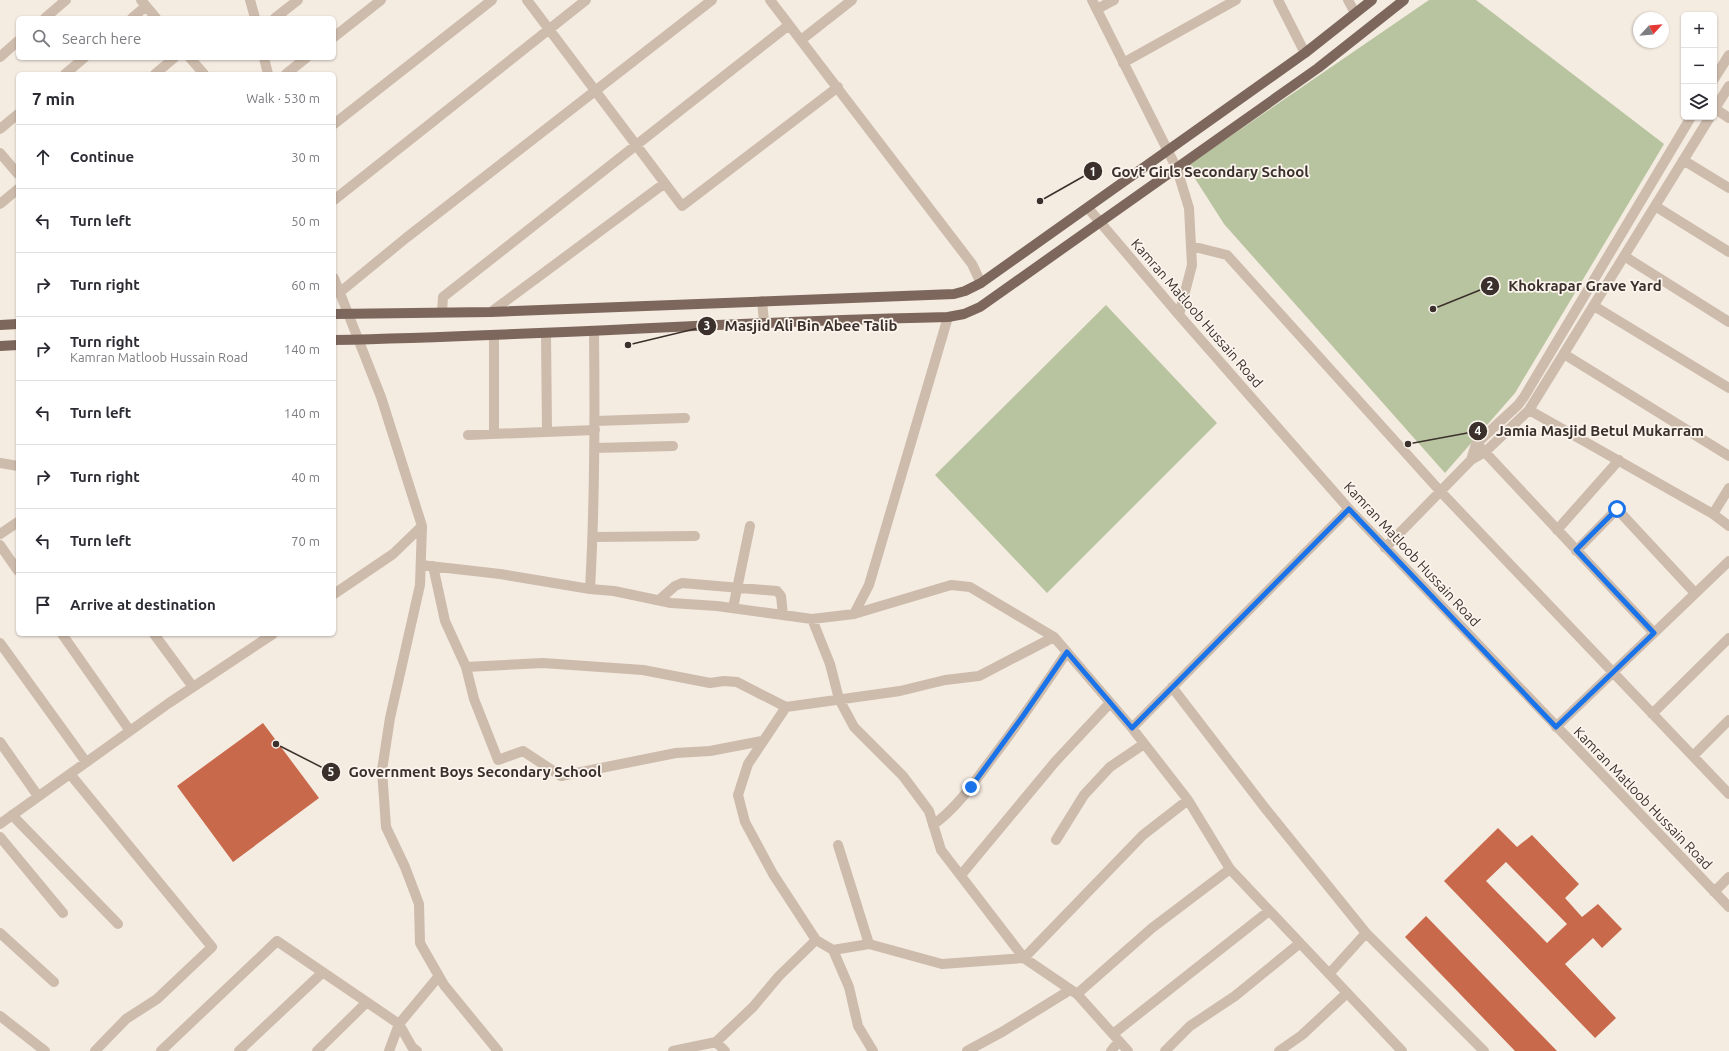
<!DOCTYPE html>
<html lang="en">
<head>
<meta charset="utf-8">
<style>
  :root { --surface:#fff; --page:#f7f7f7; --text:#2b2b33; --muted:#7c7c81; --line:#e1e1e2 }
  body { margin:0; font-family:Ubuntu,sans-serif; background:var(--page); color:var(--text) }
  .controls { position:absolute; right:12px; top:12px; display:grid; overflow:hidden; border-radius:6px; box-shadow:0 1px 3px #0004 }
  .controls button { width:36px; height:36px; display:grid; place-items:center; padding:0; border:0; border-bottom:1px solid var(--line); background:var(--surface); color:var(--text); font:20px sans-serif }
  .compass { position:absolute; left:1633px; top:12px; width:36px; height:36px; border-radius:50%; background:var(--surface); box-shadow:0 1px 3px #0004; rotate:64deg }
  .stop { position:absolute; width:12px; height:12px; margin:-9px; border:3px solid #1a73e8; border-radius:50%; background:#fff }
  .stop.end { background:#1a73e8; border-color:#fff; box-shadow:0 1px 4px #0008 }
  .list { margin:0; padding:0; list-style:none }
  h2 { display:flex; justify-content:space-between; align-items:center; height:52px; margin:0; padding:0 16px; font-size:17px }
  h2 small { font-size:13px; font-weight:400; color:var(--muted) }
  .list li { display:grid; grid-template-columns:26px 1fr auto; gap:12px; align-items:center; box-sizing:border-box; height:64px; padding:0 16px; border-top:1px solid var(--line) }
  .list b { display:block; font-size:15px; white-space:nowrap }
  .list p { margin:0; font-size:13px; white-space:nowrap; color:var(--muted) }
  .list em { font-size:13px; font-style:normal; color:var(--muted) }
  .icon { flex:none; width:22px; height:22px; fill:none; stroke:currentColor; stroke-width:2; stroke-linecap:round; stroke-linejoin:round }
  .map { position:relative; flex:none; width:1729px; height:1051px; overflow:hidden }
  .search { position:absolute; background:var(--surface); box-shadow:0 1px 3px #0004; left:16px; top:16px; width:320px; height:44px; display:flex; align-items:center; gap:10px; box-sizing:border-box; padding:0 14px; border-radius:6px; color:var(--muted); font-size:15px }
  .panel { position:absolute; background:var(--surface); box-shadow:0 1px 3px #0004; left:16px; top:72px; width:320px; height:564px; border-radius:6px }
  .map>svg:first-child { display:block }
  .green { fill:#b8c4a0 }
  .building { fill:#c8694b; fill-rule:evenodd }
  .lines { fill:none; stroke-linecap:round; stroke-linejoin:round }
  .minor { stroke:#cdbbac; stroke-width:10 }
  .major { stroke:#7d675c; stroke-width:10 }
  .route { stroke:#1a73e8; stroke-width:5 }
  .labels { text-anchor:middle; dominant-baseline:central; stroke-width:3.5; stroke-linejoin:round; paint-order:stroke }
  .street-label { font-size:14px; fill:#3b302b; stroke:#fbf5ee }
  .leader { fill:none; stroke:#3b302b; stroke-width:1.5 }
  .callout-dot { fill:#3b302b; stroke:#fbf5ee; stroke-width:1.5 }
  .mark-label { font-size:12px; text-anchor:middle; font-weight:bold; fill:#fff }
  .callout-label { font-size:15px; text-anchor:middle; font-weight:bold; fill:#3b302b; stroke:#fbf5ee; stroke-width:3.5; stroke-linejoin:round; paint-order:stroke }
</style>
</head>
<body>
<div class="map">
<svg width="1729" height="1051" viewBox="0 0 1729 1051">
  <rect width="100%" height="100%" fill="#f4ebe1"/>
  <!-- green -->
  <path class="green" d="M 1429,0 L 1476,0 L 1664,144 L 1515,393 L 1445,473 L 1224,224 L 1187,166 Z
    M 1106,305 L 1217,423 L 1047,593 L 935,475 Z"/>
  <!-- building -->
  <path class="building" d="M 263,723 L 319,798 L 233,862 L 177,786 Z
    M 1498,828 L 1517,847 L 1532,835 L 1579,884 L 1565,898 L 1582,917 L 1598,904 L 1622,929 L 1602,948 L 1593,938 L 1565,964 L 1616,1018 L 1595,1038 L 1444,881 ZM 1506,862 L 1567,924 L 1547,943 L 1486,881 Z
    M 1426,916 L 1557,1051 L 1515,1051 L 1405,937 Z"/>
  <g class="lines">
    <!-- minor -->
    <path class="minor" d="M 141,0 L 156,18
      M 250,0 L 255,18
      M 527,0 L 682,206 L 838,87
      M 770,0 L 972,264 L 981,283
      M 1092,0 L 1177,169 L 1189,208 L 1192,265 L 1179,315
      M 1278,0 L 1305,53
      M 1348,0 L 1355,13
      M 1097,9 L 1114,0
      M 45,18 L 66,0
      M 132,18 L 146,6
      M 275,18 L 298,0
      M 334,37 L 381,0
      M 801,40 L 852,0
      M 0,57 L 18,41
      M 190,58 L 204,74
      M 264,58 L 268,74
      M 1123,63 L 1236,0
      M 65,74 L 84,58
      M 155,74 L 174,58
      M 286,74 L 306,58
      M 1714,79 L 1729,55
      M 1714,108 L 1729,118
      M 1714,110 L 1729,86
      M 334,124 L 492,0
      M 0,129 L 18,114
      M 0,153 L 18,174
      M 1683,160 L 1729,188
      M 334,200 L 586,0
      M 0,204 L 18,189
      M 1655,206 L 1729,252
      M 1088,208 L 1179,315 L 1349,509 L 1729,907
      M 1191,246 L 1227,255 L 1440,491 L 1729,794
      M 1624,256 L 1729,322
      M 334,278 L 381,397 L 422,526 L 420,585 L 390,718 L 382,770 L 386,827 L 405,867 L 419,904 L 420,943 L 444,985 L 498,1051
      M 339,293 L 406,238 L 712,0
      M 762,301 L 764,322
      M 1594,306 L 1729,388
      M 442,312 L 443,297 L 789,25
      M 491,312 L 665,183
      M 546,333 L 547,432
      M 1564,354 L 1729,456
      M 1529,410 L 1713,514 L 1729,526
      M 595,421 L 685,418
      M 494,434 L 494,335
      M 468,435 L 595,430
      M 595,448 L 673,446
      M 1481,448 L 1654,633
      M 1471,460 L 1476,444 L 1518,405 L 1524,397 L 1691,117
      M 0,463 L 18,466
      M 1713,514 L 1729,488
      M 1557,530 L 1619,460
      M 0,534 L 18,522
      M 593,537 L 695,536
      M 0,545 L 18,571
      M 1385,548 L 1471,460 L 1485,452 L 1529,410 L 1710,117
      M 1576,551 L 1617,509 L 1695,593
      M 421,565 L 500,574 L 590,589 L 614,591 L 671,603 L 717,606 L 812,619 L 854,614 L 951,585 L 970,587 L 1054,637 L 1132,728 L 1188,800 L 1230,869 L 1402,1051
      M 433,566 L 445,621 L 466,667 L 474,699 L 498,760 L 523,751 L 561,776 L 676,753 L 710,751 L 762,741
      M 590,589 C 595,503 595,418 594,332
      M 334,594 L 393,554 L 422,526
      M 659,600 L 675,586 L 682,583 L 777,591 L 781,596 L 783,615
      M 733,608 L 750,526
      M 854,614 L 869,585 L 948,317
      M 812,619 L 830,664 L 839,699 L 854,727 L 903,776 L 929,811 L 941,850 L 1024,958 L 1077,994 L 1128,1051
      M 62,634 L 130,731
      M 154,634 L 193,687
      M 0,643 L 86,762
      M 466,667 L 543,663 L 643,670 L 710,683 L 724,681 L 737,682 L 786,707 L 900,691 L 945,680 L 979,676 L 1054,637
      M 1172,687 L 1265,808 L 1366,933 L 1484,1051
      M 786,707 L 748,764 L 738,795 L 745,822 L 773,874 L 816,940
      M 1652,714 L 1729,638
      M 1556,727 L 1729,561
      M 1132,728 L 1349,509
      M 0,742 L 38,796
      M 1693,756 L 1729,720
      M 70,774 L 212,947 L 157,999 L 126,1019 L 95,1051
      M 12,815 L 118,924
      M 0,824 L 169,703 L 273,634
      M 933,825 C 958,807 975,781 993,757 C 1019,723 1043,688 1067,652
      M 0,837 L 63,913
      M 1056,840 L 1084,795 L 1110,767 L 1144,744
      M 838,845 L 869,944
      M 961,875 L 1055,762 L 1110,703
      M 1714,892 L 1729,877
      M 0,933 L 54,982
      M 833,950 L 849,987 L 858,1026 L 873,1051
      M 1329,974 L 1366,933
      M 1077,994 L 1152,928 L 1230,869
      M 0,1016 L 45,1051
      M 1113,1034 L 1269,911
      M 716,1042 L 725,1051
      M 161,1051 L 277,941 L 399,1024 L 412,1047 L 417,1051
      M 239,1051 L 323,972
      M 317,1051 L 367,1002
      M 389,1051 L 399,1024 L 439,976
      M 673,1051 L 716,1042 L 753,1007 L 779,976 L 816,940 L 833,950 L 869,944 L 942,964 L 1024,958 L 1143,835 L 1188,800
      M 967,1051 L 1002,1032 L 1070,990
      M 1111,1051 L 1119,1041
      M 1165,1051 L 1190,1026 L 1235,996 L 1300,943
      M 1279,1051 L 1302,1035 L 1347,993"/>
    <!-- major -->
    <path class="major" d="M 334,314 L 491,312 L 954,294 L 965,291 L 981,283 L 1305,53 L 1372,0
      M 0,325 L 18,324
      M 334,340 C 539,336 743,321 948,317 L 964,314 L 980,307 L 1318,68 L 1404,0
      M 0,346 L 18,345"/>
  </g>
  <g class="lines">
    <!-- route -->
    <path class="route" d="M 971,787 L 1023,716 L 1067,652 L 1132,728 L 1349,509 L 1556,727 L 1654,633 L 1576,550 L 1617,509"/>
  </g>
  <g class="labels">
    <!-- street labels -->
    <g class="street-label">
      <text transform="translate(1197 313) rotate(49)">Kamran Matloob Hussain Road</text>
      <text transform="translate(1412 554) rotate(47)">Kamran Matloob Hussain Road</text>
      <text transform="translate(1643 798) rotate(46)">Kamran Matloob Hussain Road</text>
    </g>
  </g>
  <!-- callouts -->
  <path class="leader" d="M1040 201L1093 171M1433 309L1490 286M628 345L707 326M1408 444L1478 431M276 744L331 772"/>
  <g class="callout-dot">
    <circle cx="1040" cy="201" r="4"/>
    <circle cx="1433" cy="309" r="4"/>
    <circle cx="628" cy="345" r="4"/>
    <circle cx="1408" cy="444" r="4"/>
    <circle cx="276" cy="744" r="4"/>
    <circle cx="1093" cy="171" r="10"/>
    <circle cx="1490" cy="286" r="10"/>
    <circle cx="707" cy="326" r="10"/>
    <circle cx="1478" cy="431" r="10"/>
    <circle cx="331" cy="772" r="10"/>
  </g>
  <g class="mark-label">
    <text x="1093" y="176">1</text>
    <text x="1490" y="290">2</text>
    <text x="707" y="330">3</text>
    <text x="1478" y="435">4</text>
    <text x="331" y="776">5</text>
  </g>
  <g class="callout-label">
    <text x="1210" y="177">Govt Girls Secondary School</text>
    <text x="1585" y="291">Khokrapar Grave Yard</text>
    <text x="811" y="331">Masjid Ali Bin Abee Talib</text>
    <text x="1600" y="436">Jamia Masjid Betul Mukarram</text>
    <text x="475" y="777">Government Boys Secondary School</text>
  </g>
</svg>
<div class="controls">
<button>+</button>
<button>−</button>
<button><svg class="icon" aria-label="layers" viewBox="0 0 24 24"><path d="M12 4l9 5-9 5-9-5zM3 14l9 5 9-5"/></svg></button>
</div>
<svg class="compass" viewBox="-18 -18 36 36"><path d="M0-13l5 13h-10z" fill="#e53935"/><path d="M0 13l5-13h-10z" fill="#7c7c81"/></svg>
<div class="stop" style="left:1617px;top:509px"></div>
<div class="stop end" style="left:971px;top:787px"></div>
<div class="search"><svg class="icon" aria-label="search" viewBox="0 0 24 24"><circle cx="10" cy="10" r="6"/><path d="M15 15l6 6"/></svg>Search here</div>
<section class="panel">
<h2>7 min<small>Walk · 530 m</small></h2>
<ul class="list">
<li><svg class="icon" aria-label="ahead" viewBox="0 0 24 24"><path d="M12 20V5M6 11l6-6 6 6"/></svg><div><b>Continue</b></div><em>30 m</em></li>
<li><svg class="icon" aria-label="left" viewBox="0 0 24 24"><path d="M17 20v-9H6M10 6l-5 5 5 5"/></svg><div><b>Turn left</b></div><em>50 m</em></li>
<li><svg class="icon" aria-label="right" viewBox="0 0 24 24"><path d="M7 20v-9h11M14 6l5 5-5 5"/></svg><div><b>Turn right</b></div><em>60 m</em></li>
<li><svg class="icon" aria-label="right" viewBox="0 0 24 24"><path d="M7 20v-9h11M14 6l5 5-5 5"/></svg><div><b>Turn right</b><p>Kamran Matloob Hussain Road</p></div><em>140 m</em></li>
<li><svg class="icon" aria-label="left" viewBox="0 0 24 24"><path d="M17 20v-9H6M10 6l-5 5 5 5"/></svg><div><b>Turn left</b></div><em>140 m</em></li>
<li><svg class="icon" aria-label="right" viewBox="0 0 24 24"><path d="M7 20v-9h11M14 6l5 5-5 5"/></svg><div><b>Turn right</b></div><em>40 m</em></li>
<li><svg class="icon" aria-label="left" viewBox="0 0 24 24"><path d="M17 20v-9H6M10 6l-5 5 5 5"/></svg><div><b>Turn left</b></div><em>70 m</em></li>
<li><svg class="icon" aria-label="arrive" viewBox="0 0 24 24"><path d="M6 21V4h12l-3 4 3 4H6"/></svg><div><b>Arrive at destination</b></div></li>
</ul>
</section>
</div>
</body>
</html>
